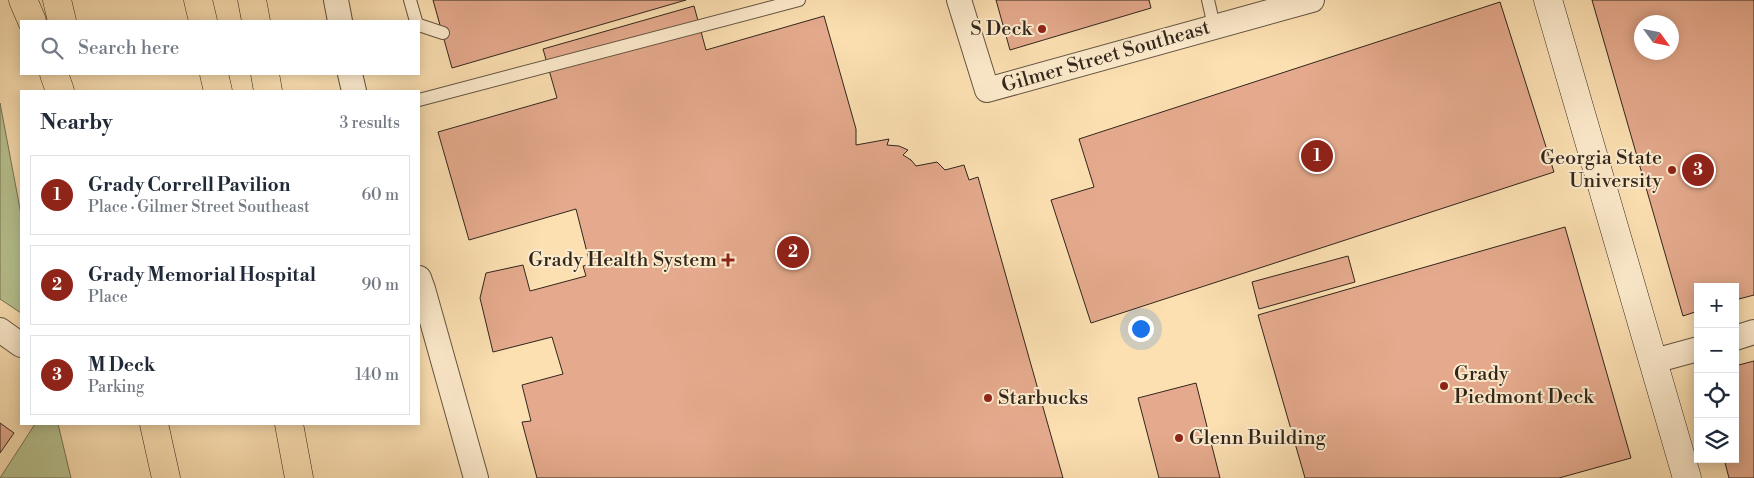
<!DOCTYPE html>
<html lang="en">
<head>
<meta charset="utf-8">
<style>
  :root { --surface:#fff; --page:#f2f2f3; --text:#1f2937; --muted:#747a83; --line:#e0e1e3; --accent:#8f2418 }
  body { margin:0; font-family:"Libre Bodoni",serif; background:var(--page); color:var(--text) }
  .controls { position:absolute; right:15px; bottom:15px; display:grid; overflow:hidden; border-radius:0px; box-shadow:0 2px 12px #0003 }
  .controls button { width:45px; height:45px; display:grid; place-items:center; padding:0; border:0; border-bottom:1px solid var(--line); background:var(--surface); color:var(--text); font:25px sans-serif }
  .compass { position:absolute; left:1634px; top:15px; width:45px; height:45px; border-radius:50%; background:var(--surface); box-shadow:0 2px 12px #0003; rotate:123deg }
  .you { position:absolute; left:1140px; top:328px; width:18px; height:18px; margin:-12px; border:4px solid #fff; border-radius:50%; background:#1a73e8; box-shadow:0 0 0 8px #1a73e833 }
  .badge { display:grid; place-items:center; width:32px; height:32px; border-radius:50%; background:var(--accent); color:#fff; font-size:16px; font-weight:700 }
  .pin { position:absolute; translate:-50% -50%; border:2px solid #fff; box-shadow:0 1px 5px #0006 }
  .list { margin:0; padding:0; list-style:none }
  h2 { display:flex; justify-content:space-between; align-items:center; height:65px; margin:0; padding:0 20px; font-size:21px }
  h2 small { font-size:16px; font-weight:400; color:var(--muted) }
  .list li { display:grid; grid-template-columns:32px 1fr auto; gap:15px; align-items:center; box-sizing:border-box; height:80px; margin:0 10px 10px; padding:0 10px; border:1px solid var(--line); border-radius:0px }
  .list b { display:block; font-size:19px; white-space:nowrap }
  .list p { margin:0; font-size:16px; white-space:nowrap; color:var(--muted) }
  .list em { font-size:16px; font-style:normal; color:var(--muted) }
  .icon { flex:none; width:28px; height:28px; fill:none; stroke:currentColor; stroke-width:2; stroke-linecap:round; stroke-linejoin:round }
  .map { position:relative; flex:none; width:1754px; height:478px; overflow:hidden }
  .search { position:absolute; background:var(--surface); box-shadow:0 2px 12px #0003; left:20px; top:20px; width:400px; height:55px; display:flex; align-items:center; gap:12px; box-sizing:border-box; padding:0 18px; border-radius:0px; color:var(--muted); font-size:19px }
  .panel { position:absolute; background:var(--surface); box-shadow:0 2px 12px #0003; left:20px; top:90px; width:400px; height:335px; border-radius:0px }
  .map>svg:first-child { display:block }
  .green { fill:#b8c391; stroke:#747456 }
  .building { fill:#e5aa8d; stroke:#31261c; fill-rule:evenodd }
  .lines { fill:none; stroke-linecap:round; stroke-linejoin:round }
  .lane-casing { stroke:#645442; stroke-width:14 }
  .street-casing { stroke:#645442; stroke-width:26 }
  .secondary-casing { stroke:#31261c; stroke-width:29 }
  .highway-casing { stroke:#31261c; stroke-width:29 }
  .lane { stroke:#fdebcd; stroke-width:12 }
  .street { stroke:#fdebcd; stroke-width:24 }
  .secondary { stroke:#fdebcd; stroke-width:28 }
  .highway { stroke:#fce0b2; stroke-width:28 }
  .poi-dot { fill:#8f2418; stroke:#fdebcd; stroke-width:2 }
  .labels { text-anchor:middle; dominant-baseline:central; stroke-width:4; stroke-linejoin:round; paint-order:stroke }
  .poi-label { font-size:20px; fill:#31261c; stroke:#fdebcd; text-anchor:end }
  .street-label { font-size:20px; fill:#31261c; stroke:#fdebcd }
</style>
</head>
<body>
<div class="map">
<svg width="1754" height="478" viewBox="0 0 1754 478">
  <rect width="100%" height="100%" fill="#fce0b2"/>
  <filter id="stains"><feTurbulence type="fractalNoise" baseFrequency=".004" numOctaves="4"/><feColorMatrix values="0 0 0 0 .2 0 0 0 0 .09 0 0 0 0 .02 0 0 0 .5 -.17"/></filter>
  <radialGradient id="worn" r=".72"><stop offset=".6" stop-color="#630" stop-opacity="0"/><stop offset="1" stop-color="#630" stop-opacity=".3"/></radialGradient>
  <!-- green -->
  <path class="green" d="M 0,103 L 21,214 L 21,313 L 0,299 Z
    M 35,424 L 58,424 L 71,478 L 0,478 Z"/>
  <!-- building -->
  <path class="building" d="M 433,0 L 686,0 L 452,68 Z
    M 996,0 L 1149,0 L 1151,8 L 1010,50 Z
    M 1592,0 L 1754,0 L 1754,295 L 1735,300 L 1735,287 L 1698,287 L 1698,311 L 1683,316 ZM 1642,22 L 1672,22 L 1672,52 L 1642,52 Z
    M 1500,2 L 1554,172 L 1091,323 L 1051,200 L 1094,187 L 1079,139 Z
    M 694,6 L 706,50 L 824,16 L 856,129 L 856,145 L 889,139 L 887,145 L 899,146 L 908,150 L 903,155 L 911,160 L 916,166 L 937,162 L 945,170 L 964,165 L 969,180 L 978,177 L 1063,478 L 537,478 L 522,422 L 531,421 L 522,385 L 563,374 L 552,337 L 493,352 L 480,298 L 486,273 L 523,265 L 530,291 L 586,276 L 583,266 L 590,264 L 576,209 L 469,240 L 438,132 L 557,98 L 543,49 Z
    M 1565,227 L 1631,458 L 1559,478 L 1305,478 L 1258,315 Z
    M 1348,256 L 1355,282 L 1259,309 L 1252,282 Z
    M 1754,361 L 1754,478 L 1729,478 L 1724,459 L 1735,459 L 1735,366 Z
    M 1196,383 L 1220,478 L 1159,478 L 1138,398 Z
    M 0,423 L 14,433 L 0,453 Z"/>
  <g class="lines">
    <defs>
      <path id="lane" d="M 410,0 L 416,21
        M 1208,0 L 1214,26
        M 419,25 L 443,33
        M 419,100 L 799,0"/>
      <path id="street" d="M 336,0 L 340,21
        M 959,0 L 987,90 L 1312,0
        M 350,74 L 354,91
        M 419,278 L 423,289 L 476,478
        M 0,330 L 21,345
        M 1735,338 L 1754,332
        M 1654,361 L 1698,349"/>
      <path id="secondary" d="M 1548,0 L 1687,478"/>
      <path id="highway" d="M 23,0 L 32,21
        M 57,0 L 62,21
        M 198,0 L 203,21
        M 252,0 L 256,21
        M 54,74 L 60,91
        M 214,74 L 218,91
        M 265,74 L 268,91
        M 154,424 L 166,478
        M 289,424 L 299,478"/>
    </defs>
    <!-- lane casing -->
    <use href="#lane" class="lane-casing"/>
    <!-- street casing -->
    <use href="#street" class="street-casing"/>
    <!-- secondary casing -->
    <use href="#secondary" class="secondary-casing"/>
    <!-- highway casing -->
    <use href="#highway" class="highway-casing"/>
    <!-- lane -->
    <use href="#lane" class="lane"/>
    <!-- street -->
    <use href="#street" class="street"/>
    <!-- secondary -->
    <use href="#secondary" class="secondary"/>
    <!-- highway -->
    <use href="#highway" class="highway"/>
  </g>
  <!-- markers -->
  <g class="poi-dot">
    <circle cx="1042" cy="29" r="5"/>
    <circle cx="1672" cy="170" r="5"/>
    <path d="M725.5 252.5h5v5h5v5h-5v5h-5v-5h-5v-5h5z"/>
    <circle cx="1444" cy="386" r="5"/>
    <circle cx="988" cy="398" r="5"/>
    <circle cx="1179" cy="438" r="5"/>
  </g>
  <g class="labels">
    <!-- poi labels -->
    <g class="poi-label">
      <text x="1032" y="29">S Deck</text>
      <text x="1662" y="158">Georgia State<tspan x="1662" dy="23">University</tspan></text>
      <text x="717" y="260">Grady Health System</text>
      <text x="1454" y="374" text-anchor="start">Grady<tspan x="1454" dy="23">Piedmont Deck</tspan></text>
      <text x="998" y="398" text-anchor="start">Starbucks</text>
      <text x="1189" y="438" text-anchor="start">Glenn Building</text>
    </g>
    <!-- street labels -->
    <g class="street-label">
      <text transform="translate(1106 57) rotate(-16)">Gilmer Street Southeast</text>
    </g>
  </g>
  <rect width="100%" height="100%" filter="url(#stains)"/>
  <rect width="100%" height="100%" fill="url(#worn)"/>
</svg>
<div class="controls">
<button>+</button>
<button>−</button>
<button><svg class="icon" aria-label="locate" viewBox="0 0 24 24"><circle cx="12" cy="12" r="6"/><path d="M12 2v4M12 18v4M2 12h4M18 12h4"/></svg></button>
<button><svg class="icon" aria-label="layers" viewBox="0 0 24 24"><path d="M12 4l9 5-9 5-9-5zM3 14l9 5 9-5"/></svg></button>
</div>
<svg class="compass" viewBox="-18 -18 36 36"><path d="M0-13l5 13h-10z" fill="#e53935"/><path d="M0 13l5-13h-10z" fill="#747a83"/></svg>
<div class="you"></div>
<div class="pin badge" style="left:1317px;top:156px">1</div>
<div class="pin badge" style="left:793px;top:252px">2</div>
<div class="pin badge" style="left:1698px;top:170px">3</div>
<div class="search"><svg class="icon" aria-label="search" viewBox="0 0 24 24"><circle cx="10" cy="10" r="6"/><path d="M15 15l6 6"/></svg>Search here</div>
<section class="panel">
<h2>Nearby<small>3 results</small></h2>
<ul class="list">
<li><span class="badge">1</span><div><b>Grady Correll Pavilion</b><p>Place · Gilmer Street Southeast</p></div><em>60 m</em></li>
<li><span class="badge">2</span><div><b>Grady Memorial Hospital</b><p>Place</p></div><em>90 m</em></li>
<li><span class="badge">3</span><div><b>M Deck</b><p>Parking</p></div><em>140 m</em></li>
</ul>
</section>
</div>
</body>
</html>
